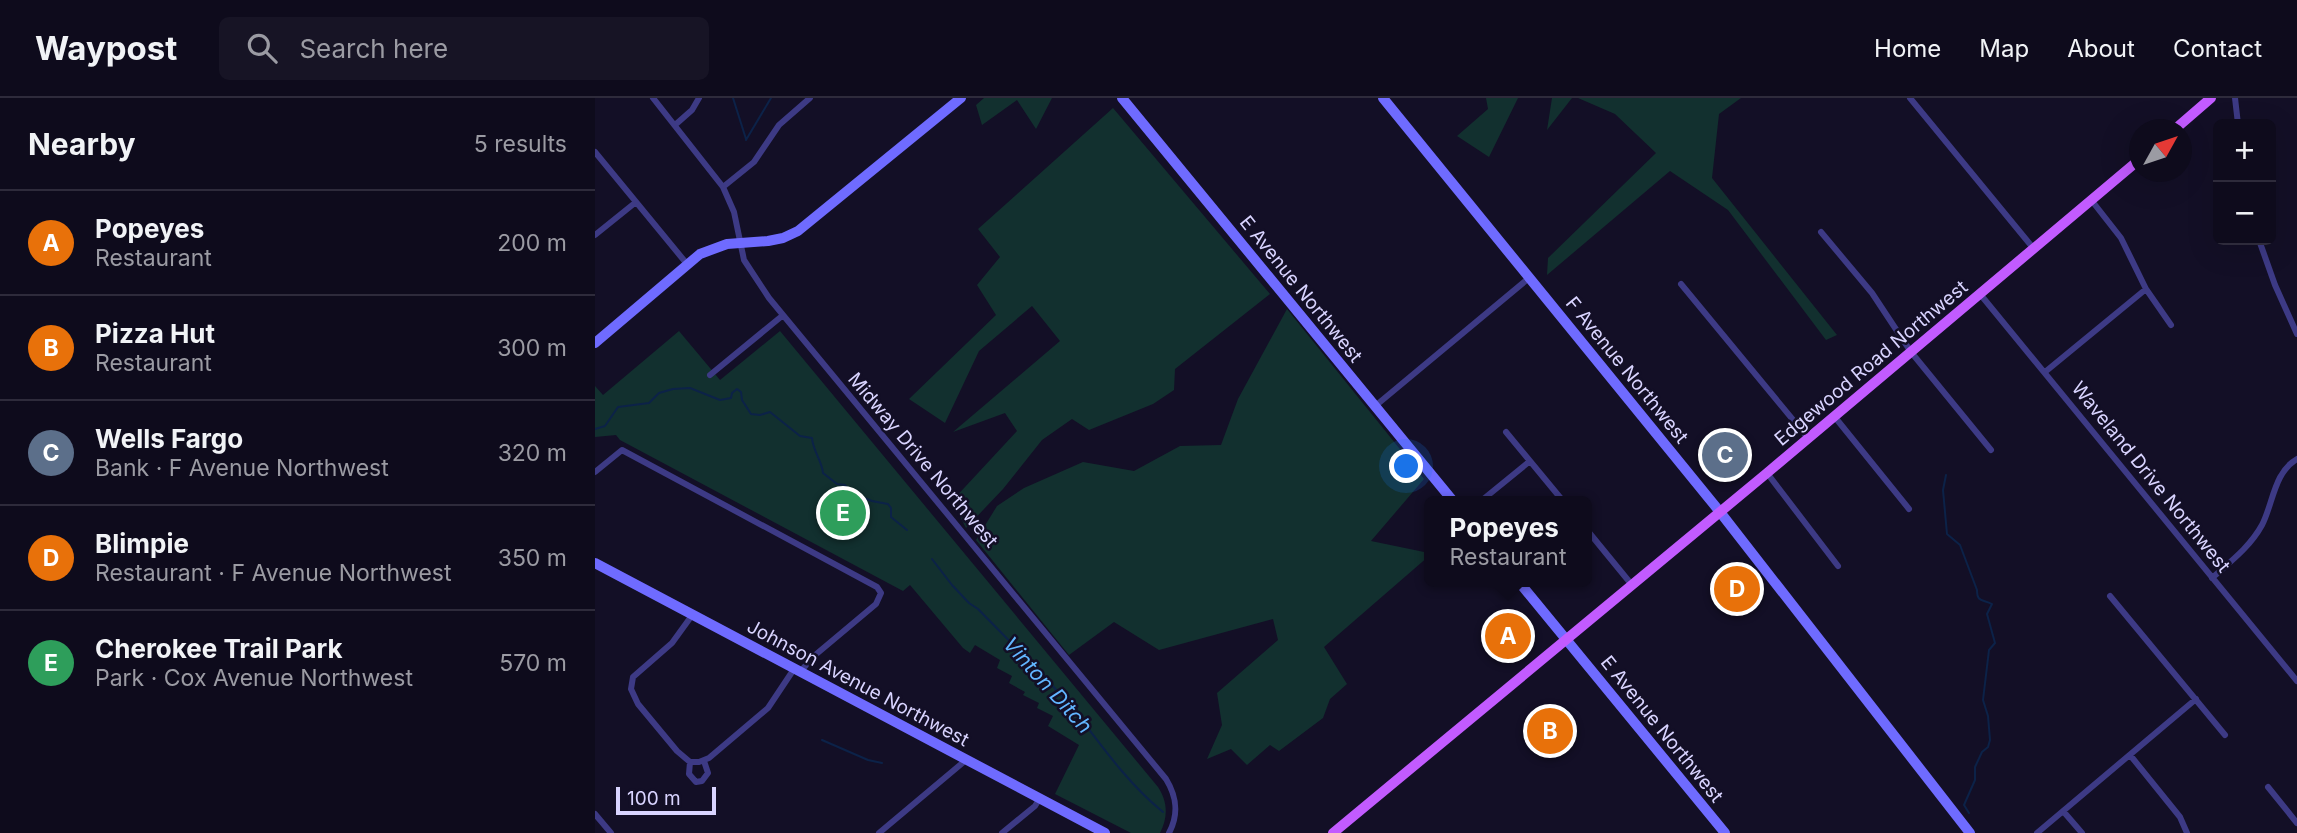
<!DOCTYPE html>
<html lang="en">
<head>
<meta charset="utf-8">
<style>
  :root { --surface:#0e0b1c; --page:#171425; --text:#f1f3f6; --muted:#9b9ba3; --line:#2e2b3b; --accent:#00e5ff }
  body { margin:0; font-family:Inter,sans-serif; background:var(--page); color:var(--text) }
  .controls { position:absolute; right:21px; top:21px; display:grid; overflow:hidden; border-radius:10px; box-shadow:0 7px 28px #0002 }
  .controls button { width:63px; height:63px; display:grid; place-items:center; padding:0; border:0; border-bottom:2px solid var(--line); background:var(--surface); color:var(--text); font:35px sans-serif }
  .compass { position:absolute; left:1534px; top:21px; width:63px; height:63px; border-radius:50%; background:var(--surface); box-shadow:0 7px 28px #0002; rotate:50deg }
  .scale { position:absolute; left:21px; bottom:18px; width:100px; box-sizing:border-box; padding-left:7px; border:4px solid #d9d4ff; border-top:0; font-size:19px; line-height:24px; white-space:nowrap; color:#d9d4ff; -webkit-text-stroke:5px #130f26; paint-order:stroke }
  .you { position:absolute; left:812px; top:369px; width:24px; height:24px; margin:-18px; border:5px solid #fff; border-radius:50%; background:#1a73e8; box-shadow:0 0 0 10px #1a73e833 }
  .badge { display:grid; place-items:center; width:46px; height:46px; border-radius:50%; background:var(--accent); color:#fff; font-size:23px; font-weight:700 }
  .pin { position:absolute; translate:-50% -50%; border:4px solid #fff; box-shadow:0 2px 7px #0006 }
  .popup { position:absolute; left:829px; top:398px; width:168px; height:91px; box-sizing:border-box; display:grid; place-content:center; border-radius:10px; background:var(--surface); filter:drop-shadow(0 2px 5px #0005); font-size:23px; white-space:nowrap; color:var(--muted) }
  .popup b { font-size:26px; color:var(--text) }
  .popup::after { content:''; position:absolute; left:50%; top:100%; margin-left:-14px; border:14px solid transparent; border-top-color:var(--surface) }
  .list { margin:0; padding:0; list-style:none }
  h2 { display:flex; justify-content:space-between; align-items:center; height:91px; margin:0; padding:0 28px; font-size:30px }
  h2 small { font-size:23px; font-weight:400; color:var(--muted) }
  .list li { display:grid; grid-template-columns:46px 1fr auto; gap:21px; align-items:center; box-sizing:border-box; height:105px; padding:0 28px; border-top:2px solid var(--line) }
  .list b { display:block; font-size:26px; white-space:nowrap }
  .list p { margin:0; font-size:23px; white-space:nowrap; color:var(--muted) }
  .list em { font-size:23px; font-style:normal; color:var(--muted) }
  .icon { flex:none; width:38px; height:38px; fill:none; stroke:currentColor; stroke-width:2; stroke-linecap:round; stroke-linejoin:round }
  .map { position:relative; flex:none; width:1702px; height:735px; overflow:hidden }
  header { display:flex; align-items:center; gap:42px; box-sizing:border-box; height:98px; padding:0 35px; background:var(--surface); border-bottom:2px solid var(--line) }
  header strong { font-size:33px }
  nav { display:flex; gap:38px; margin-inline-start:auto; font-size:24px }
  .search { width:490px; height:63px; background:var(--page); display:flex; align-items:center; gap:18px; box-sizing:border-box; padding:0 24px; border-radius:10px; color:var(--muted); font-size:26px }
  main { display:flex }
  aside { flex:1; background:var(--surface) }
  .map>svg:first-child { display:block }
  .green { fill:#12302f }
  .lines { fill:none; stroke-linecap:round; stroke-linejoin:round }
  .stream { stroke:#0c2248; stroke-width:2 }
  .street { stroke:#3d3a85; stroke-width:6 }
  .secondary { stroke:#6f6bff; stroke-width:10 }
  .primary { stroke:#c25bff; stroke-width:10 }
  .labels { text-anchor:middle; dominant-baseline:central; stroke-width:5; stroke-linejoin:round; paint-order:stroke }
  .street-label { font-size:19px; fill:#d9d4ff; stroke:#130f26 }
  .water-label { font-size:21px; font-style:italic; fill:#62b6ff; stroke:#130f26 }
</style>
</head>
<body>
<header>
<strong>Waypost</strong>
<div class="search"><svg class="icon" aria-label="search" viewBox="0 0 24 24"><circle cx="10" cy="10" r="6"/><path d="M15 15l6 6"/></svg>Search here</div>
<nav><a>Home</a><a>Map</a><a>About</a><a>Contact</a></nav>
</header>
<main>
<aside>
<h2>Nearby<small>5 results</small></h2>
<ul class="list">
<li><span class="badge" style="background:#e8710a">A</span><div><b>Popeyes</b><p>Restaurant</p></div><em>200 m</em></li>
<li><span class="badge" style="background:#e8710a">B</span><div><b>Pizza Hut</b><p>Restaurant</p></div><em>300 m</em></li>
<li><span class="badge" style="background:#5c6f8a">C</span><div><b>Wells Fargo</b><p>Bank · F Avenue Northwest</p></div><em>320 m</em></li>
<li><span class="badge" style="background:#e8710a">D</span><div><b>Blimpie</b><p>Restaurant · F Avenue Northwest</p></div><em>350 m</em></li>
<li><span class="badge" style="background:#2e9e5b">E</span><div><b>Cherokee Trail Park</b><p>Park · Cox Avenue Northwest</p></div><em>570 m</em></li>
</ul>
</aside>
<div class="map">
<svg width="1702" height="735" viewBox="0 0 1702 735">
  <rect width="100%" height="100%" fill="#130f26"/>
  <!-- green -->
  <path class="green" d="M 389,0 L 457,0 L 441,31 L 422,2 L 387,27 L 381,7 Z
    M 891,0 L 923,0 L 894,59 L 862,38 L 893,11 Z
    M 957,0 L 977,0 L 952,32 Z
    M 983,0 L 1146,0 L 1124,16 L 1117,80 L 1242,237 L 1231,242 L 1133,112 L 1075,73 L 952,177 L 953,160 L 1061,55 L 1020,16 Z
    M 518,10 L 675,196 L 580,271 L 579,292 L 558,306 L 494,332 L 477,321 L 447,342 L 408,391 L 371,430 L 357,403 L 422,333 L 410,315 L 358,334 L 465,243 L 437,208 L 384,253 L 350,325 L 314,301 L 401,217 L 382,187 L 405,159 L 383,131 Z
    M 692,211 L 829,381 L 776,443 L 834,455 L 834,458 L 729,549 L 752,586 L 735,601 L 728,620 L 684,653 L 675,647 L 652,667 L 636,651 L 612,661 L 627,627 L 622,595 L 683,542 L 678,521 L 564,552 L 519,524 L 474,557 L 381,442 L 402,408 L 429,390 L 488,364 L 539,373 L 585,348 L 626,347 L 643,301 Z
    M 84,233 L 125,282 L 185,233 L 563,689 C 573,704 573,719 565,735 L 536,735 L 460,696 L 484,647 L 453,628 L 458,618 L 442,610 L 444,605 L 428,597 L 430,594 L 414,585 L 417,578 L 402,570 L 405,562 L 380,547 L 375,555 L 368,550 L 315,487 L 308,493 L 25,342 L 21,337 L 0,339 L 0,288 L 8,297 Z"/>
  <g class="lines">
    <!-- stream -->
    <path class="stream" d="M 138,0 L 151,41
      M 151,42 L 176,0
      M 0,331 L 10,328 L 23,309 L 54,305 L 64,295 L 78,291 L 95,290 L 125,302 L 136,300 L 137,295 L 142,291 L 146,294 L 147,302 L 156,316 L 165,317 L 175,314 L 205,338 L 217,340 C 218,353 227,363 228,375 L 242,386 L 250,387 L 256,395 L 277,403 L 293,406 L 296,410 L 296,419 L 312,432
      M 1351,377 L 1348,392 L 1352,436 L 1365,447 L 1382,492 C 1382,505 1388,501 1397,506 L 1392,516 L 1400,545 L 1394,552 L 1388,602 L 1393,618 L 1395,642 L 1393,649 L 1387,654 L 1380,669 L 1380,682 L 1369,707 L 1374,715
      M 337,461 L 357,487 L 374,505 L 383,511 C 418,547 454,581 486,621 C 511,654 536,688 568,714
      M 227,642 L 273,662 L 287,665"/>
    <!-- street -->
    <path class="street" d="M 58,0 L 128,89 L 139,114 L 149,162 L 174,200 L 571,681 C 582,699 584,716 574,735
      M 1315,0 L 1439,151
      M 1640,0 L 1643,26
      M 80,27 L 97,12 L 104,0
      M 0,54 L 92,166
      M 128,89 L 159,64 L 184,27 L 215,0
      M 1497,103 L 1526,140 L 1551,191 L 1576,227
      M 1226,134 L 1277,195 L 1316,254 L 1396,352
      M 0,137 L 41,104
      M 1664,142 L 1680,187 L 1702,236
      M 1086,186 L 1213,340
      M 1385,196 L 1702,583
      M 1450,274 L 1551,191
      M 115,277 L 187,218
      M 779,309 L 934,180
      M 1239,318 L 1314,411
      M 911,334 L 968,403
      M 0,374 L 27,352 L 282,489 L 286,495 L 281,506 L 219,558 L 205,574
      M 1172,375 L 1243,468
      M 886,403 L 935,363
      M 992,432 L 1037,487
      M 1617,480 C 1635,464 1655,449 1667,427 C 1678,406 1679,374 1702,361
      M 1515,498 L 1630,637
      M 1535,657 L 1585,719 L 1592,735
      M 109,663 L 113,675 L 107,683 L 101,684 L 94,676 L 95,664 L 104,664 L 114,660 L 173,610 L 199,571
      M 95,664 L 82,653 L 43,606 L 36,591 L 38,579 L 77,545 L 98,516
      M 1673,689 L 1702,725
      M 1468,713 L 1487,735
      M 0,716 L 16,735
      M 284,735 L 371,662
      M 407,735 L 440,708 L 445,700
      M 1442,735 L 1601,601"/>
    <!-- secondary -->
    <path class="secondary" d="M 527,0 L 858,403
      M 788,0 L 1125,414 L 1375,735
      M 0,245 L 105,156 L 132,146 L 173,143 L 188,140 L 203,133 L 366,0
      M 0,465 L 510,735
      M 924,484 L 1130,735"/>
    <!-- primary -->
    <path class="primary" d="M 1579,32 L 1616,0
      M 738,735 L 1172,375 L 1545,61"/>
  </g>
  <g class="labels">
    <!-- street labels -->
    <g class="street-label">
      <text transform="translate(706 191) rotate(51)">E Avenue Northwest</text>
      <text transform="translate(1276 265) rotate(-40)">Edgewood Road Northwest</text>
      <text transform="translate(1032 272) rotate(51)">F Avenue Northwest</text>
      <text transform="translate(328 362) rotate(50)">Midway Drive Northwest</text>
      <text transform="translate(1556 379) rotate(51)">Waveland Drive Northwest</text>
      <text transform="translate(263 585) rotate(28)">Johnson Avenue Northwest</text>
      <text transform="translate(1067 631) rotate(51)">E Avenue Northwest</text>
    </g>
    <!-- water labels -->
    <g class="water-label">
      <text transform="translate(453 587) rotate(48)">Vinton Ditch</text>
    </g>
  </g>
</svg>
<div class="controls">
<button>+</button>
<button>−</button>
</div>
<svg class="compass" viewBox="-18 -18 36 36"><path d="M0-13l5 13h-10z" fill="#e53935"/><path d="M0 13l5-13h-10z" fill="#9b9ba3"/></svg>
<div class="scale">100 m</div>
<div class="you"></div>
<div class="pin badge" style="left:913px;top:538px;background:#e8710a">A</div>
<div class="popup"><b>Popeyes</b>Restaurant</div>
<div class="pin badge" style="left:955px;top:633px;background:#e8710a">B</div>
<div class="pin badge" style="left:1130px;top:357px;background:#5c6f8a">C</div>
<div class="pin badge" style="left:1142px;top:491px;background:#e8710a">D</div>
<div class="pin badge" style="left:248px;top:415px;background:#2e9e5b">E</div>
</div>
</main>
</body>
</html>
